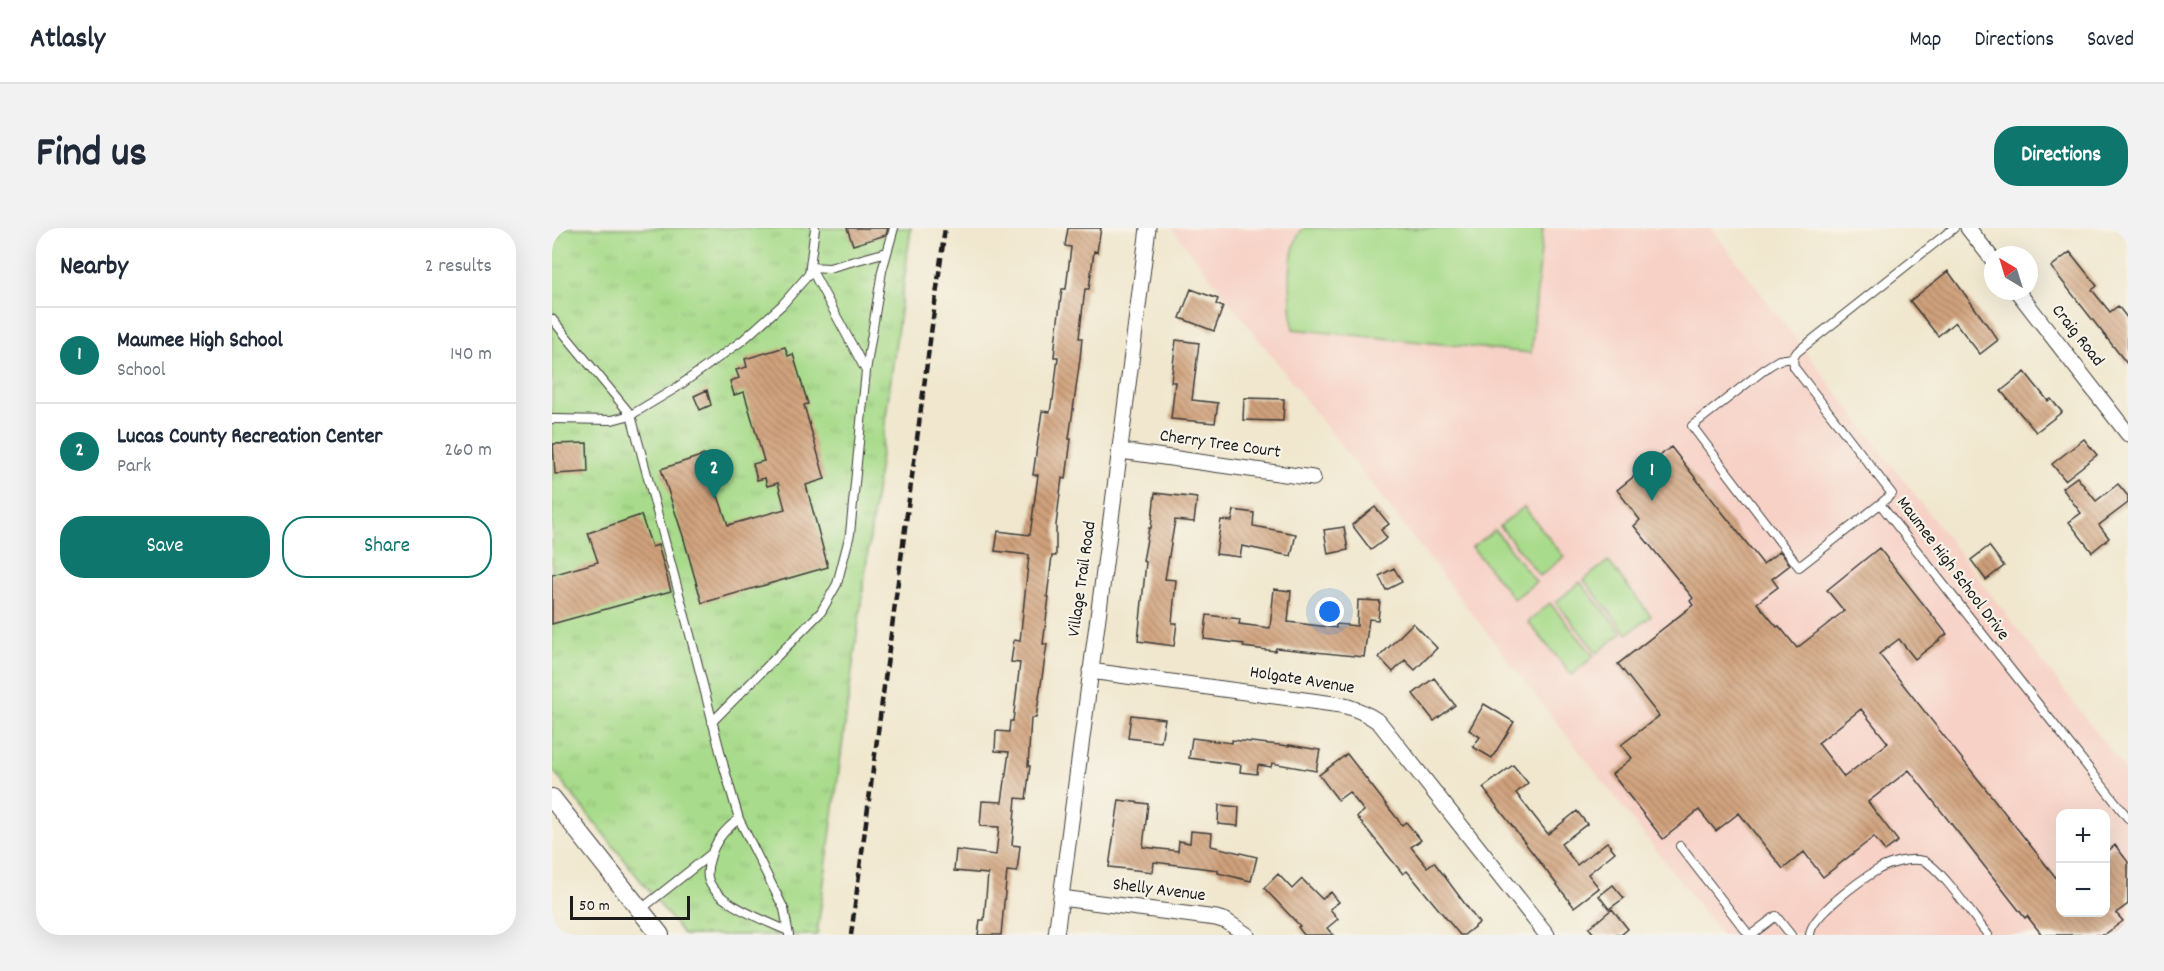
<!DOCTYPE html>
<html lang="en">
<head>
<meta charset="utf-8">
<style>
  :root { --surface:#fff; --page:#f2f2f3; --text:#1f2937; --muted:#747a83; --line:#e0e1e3; --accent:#0f766e }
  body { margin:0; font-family:Dekko,sans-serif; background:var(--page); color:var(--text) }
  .controls { position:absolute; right:18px; bottom:18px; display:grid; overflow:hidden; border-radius:12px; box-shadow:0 6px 24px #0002 }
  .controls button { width:54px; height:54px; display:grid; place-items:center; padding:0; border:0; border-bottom:2px solid var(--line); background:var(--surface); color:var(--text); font:30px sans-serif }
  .compass { position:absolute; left:1432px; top:18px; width:54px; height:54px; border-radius:50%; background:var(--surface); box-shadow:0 6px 24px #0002; rotate:322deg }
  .scale { position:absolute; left:18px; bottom:15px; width:120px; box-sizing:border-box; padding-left:6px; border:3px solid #1c1c1c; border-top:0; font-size:16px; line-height:21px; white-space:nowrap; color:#1c1c1c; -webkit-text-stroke:4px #f7f3e8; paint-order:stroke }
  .you { position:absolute; left:778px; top:384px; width:21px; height:21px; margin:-15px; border:4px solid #fff; border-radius:50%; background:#1a73e8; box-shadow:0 0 0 9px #1a73e833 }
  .badge { display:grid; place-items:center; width:39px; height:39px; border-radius:50%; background:var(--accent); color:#fff; font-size:20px; font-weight:700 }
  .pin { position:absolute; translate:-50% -50px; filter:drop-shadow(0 2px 3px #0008) }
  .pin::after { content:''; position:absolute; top:32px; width:21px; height:18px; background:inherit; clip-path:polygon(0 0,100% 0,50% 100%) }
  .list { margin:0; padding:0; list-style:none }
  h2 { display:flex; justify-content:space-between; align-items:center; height:78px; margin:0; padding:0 24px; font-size:26px }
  h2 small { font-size:20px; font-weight:400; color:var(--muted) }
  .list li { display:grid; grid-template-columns:39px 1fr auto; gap:18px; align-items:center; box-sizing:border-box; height:96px; padding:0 24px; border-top:2px solid var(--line) }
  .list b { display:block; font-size:22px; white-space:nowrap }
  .list p { margin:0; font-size:20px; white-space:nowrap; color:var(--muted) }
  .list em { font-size:20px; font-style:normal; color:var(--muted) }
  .actions { display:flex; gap:12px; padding:18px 24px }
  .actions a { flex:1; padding:14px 0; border:2px solid var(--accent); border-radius:24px; text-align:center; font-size:21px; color:var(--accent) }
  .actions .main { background:var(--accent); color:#fff }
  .map { position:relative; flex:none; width:1576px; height:707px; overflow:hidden; border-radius:24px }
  header { display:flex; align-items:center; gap:36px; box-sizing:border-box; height:84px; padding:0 30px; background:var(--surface); border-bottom:2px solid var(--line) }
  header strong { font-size:28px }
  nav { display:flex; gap:33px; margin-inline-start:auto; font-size:21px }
  .intro { display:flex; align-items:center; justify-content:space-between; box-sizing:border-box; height:144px; padding:0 36px }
  h1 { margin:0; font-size:42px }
  .button { padding:15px 27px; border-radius:24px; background:var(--accent); color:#fff; font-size:21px; font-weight:700 }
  main { display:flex; gap:36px; padding:0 36px }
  aside { flex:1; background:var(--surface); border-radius:24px; box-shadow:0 6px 24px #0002 }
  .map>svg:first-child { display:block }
  .built { fill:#f7d1c6; fill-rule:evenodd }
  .grass { fill:url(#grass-tufts); stroke:#627c54; stroke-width:1.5 }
  .pitch { fill:#a8db8b; stroke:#627c54; stroke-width:1.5 }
  .building { fill:url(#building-back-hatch); fill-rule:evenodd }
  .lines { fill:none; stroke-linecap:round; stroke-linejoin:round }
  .service-casing { stroke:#3c3a37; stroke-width:10 }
  .minor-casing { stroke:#3c3a37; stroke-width:17 }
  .tertiary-casing { stroke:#3c3a37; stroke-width:20 }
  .service { stroke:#fff; stroke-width:8 }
  .minor { stroke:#fff; stroke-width:15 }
  .tertiary { stroke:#fff; stroke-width:18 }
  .rail { stroke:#1c1c1c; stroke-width:4.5; stroke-dasharray:9 4.5; stroke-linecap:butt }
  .labels { text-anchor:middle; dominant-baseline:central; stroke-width:4.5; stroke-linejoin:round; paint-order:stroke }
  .street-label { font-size:18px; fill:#1c1c1c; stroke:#f7f3e8 }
</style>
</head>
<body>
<header>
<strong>Atlasly</strong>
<nav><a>Map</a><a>Directions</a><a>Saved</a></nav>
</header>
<div class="intro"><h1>Find us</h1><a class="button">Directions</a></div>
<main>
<aside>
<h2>Nearby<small>2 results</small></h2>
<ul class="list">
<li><span class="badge">1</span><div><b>Maumee High School</b><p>School</p></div><em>140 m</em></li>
<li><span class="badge">2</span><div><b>Lucas County Recreation Center</b><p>Park</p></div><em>260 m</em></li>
</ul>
<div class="actions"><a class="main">Save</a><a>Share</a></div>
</aside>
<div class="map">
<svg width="1576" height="707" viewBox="0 0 1576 707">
  <defs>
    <pattern id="grass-tufts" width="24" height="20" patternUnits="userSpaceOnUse" patternTransform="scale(1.5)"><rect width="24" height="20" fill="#a8db8b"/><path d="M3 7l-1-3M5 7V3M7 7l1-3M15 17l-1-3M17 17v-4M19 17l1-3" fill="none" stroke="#90bb77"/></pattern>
    <pattern id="building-back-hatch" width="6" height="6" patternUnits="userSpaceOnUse" patternTransform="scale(1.5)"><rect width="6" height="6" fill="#d0a17b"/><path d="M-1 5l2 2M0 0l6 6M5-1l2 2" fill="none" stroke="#a88264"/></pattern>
  </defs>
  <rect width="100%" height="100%" fill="#f7f3e8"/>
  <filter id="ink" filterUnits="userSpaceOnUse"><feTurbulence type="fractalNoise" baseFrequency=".0167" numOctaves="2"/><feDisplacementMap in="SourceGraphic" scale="12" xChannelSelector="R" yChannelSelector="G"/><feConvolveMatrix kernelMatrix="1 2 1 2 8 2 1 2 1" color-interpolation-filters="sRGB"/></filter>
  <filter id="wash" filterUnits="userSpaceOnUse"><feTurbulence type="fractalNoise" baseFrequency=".008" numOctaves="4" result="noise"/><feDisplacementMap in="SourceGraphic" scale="24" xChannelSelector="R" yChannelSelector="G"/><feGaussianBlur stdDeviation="1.35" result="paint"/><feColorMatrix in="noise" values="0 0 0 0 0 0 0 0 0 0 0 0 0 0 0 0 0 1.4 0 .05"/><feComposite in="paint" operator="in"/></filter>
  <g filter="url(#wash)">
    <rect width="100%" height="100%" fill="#f0e7ce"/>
    <!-- built -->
    <path class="built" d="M 620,0 L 1159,0 L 1576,546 L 1576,707 L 1170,707 ZM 1508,586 L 1554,586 L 1554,684 L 1508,684 Z"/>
    <!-- grass -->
    <path class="grass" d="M 0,0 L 359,0 L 265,707 L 132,707 L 0,541 Z"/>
    <!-- pitch -->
    <path class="pitch" d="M 752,0 L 991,0 L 979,125 L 741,101 C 739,76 732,17 752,0 Z
      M 972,279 L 1012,329 L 988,348 L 948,298 Z
      M 943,302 L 984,354 L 962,371 L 920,319 Z
      M 1056,333 L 1099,388 L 1075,406 L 1032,352 Z
      M 1028,354 L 1070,405 L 1045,425 L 1004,374 Z
      M 998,375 L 1042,428 L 1020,447 L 976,394 Z"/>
    <g id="blocks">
      <!-- building -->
      <path class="building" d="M 295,0 L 336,0 L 334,7 L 301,17 Z
        M 516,0 L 549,0 L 545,24 L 542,23 L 537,61 L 533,61 L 527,110 L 530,110 L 528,131 L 517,211 L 519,211 L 514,251 L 510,250 L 504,297 L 504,328 L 500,328 L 495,369 L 497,369 L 491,416 L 495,416 L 484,490 L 479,490 L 476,538 L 478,538 L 474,571 L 464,570 L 460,617 L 468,618 L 465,644 L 455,643 L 449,707 L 426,707 L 428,692 L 432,692 L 436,646 L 402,643 L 404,622 L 444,627 L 447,599 L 428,598 L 430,573 L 450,574 L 457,524 L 443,523 L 444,503 L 457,504 L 458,493 L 461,493 L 468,435 L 459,434 L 462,412 L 468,413 L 477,327 L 443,323 L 446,303 L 478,307 L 486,247 L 481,247 L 490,183 L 498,184 L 500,172 L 501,172 L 506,129 L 502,129 L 504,108 L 510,61 L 514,61 L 519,19 L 513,18 Z
        M 1518,24 L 1545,58 L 1540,62 L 1558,84 L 1566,78 L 1576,91 L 1576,137 L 1499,39 Z
        M 1396,43 L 1446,112 L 1428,126 L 1403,94 L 1386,108 L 1358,73 Z
        M 639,61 L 666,71 L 664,76 L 671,79 L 662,103 L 628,90 Z
        M 624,112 L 647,115 L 640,172 L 666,175 L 663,195 L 619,191 L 623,154 L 619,154 Z
        M 233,119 L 236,128 L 241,126 L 256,176 L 252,177 L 273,251 L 254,257 L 276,339 L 150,375 L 131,308 L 109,241 L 152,227 L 176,297 L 233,281 L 226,255 L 215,258 L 213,250 L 205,252 L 201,236 L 212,233 L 192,164 L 182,167 L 178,153 L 187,150 L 184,142 L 195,139 L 193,131 Z
        M 1473,144 L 1496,173 L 1499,171 L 1510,184 L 1484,204 L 1449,163 Z
        M 155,162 L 159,177 L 148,182 L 142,168 Z
        M 692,170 L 732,171 L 731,193 L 691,192 Z
        M 1532,211 L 1545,227 L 1513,252 L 1500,236 Z
        M 35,215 L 36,244 L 3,246 L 1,216 Z
        M 1119,219 L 1211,336 L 1228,323 L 1238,337 L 1220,351 L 1226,359 L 1205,375 L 1225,399 L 1227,398 L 1245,420 L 1292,383 L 1275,362 L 1327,320 L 1395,406 L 1363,431 L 1347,411 L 1327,426 L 1509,656 L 1509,684 L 1554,684 L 1554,625 L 1563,617 L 1576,634 L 1576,676 L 1564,685 L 1571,693 L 1552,707 L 1490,707 L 1475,688 L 1473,690 L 1357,542 L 1316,574 L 1346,613 L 1333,623 L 1322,609 L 1271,649 L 1252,624 L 1231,641 L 1187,585 L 1164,603 L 1147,582 L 1111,611 L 1060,546 L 1080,530 L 1069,517 L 1107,488 L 1066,436 L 1141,377 L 1138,373 L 1141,370 L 1082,298 L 1088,292 L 1065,262 ZM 1309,481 L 1336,515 L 1292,549 L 1266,515 Z
        M 1525,249 L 1544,273 L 1566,256 L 1576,268 L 1576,275 L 1547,297 L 1557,310 L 1540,324 L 1517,294 L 1529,285 L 1510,260 Z
        M 603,265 L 645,270 L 642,294 L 623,292 L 613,351 L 624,352 L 620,395 L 625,395 L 622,418 L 586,413 L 594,334 L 591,333 L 597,300 L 599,300 Z
        M 823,279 L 837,296 L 829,302 L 835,310 L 819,322 L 800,297 Z
        M 682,282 L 702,285 L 701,298 L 744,306 L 739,328 L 690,318 L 688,329 L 664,326 L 669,292 L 680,293 Z
        M 89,287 L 100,319 L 106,317 L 119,363 L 0,396 L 0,347 L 46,334 L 36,305 Z
        M 792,299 L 796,322 L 776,326 L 772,302 Z
        M 1437,318 L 1452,338 L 1434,352 L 1419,332 Z
        M 842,340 L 850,354 L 834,362 L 827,348 Z
        M 722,361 L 739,363 L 736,394 L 784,400 L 784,396 L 805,398 L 806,372 L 828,373 L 826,392 L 817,391 L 812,429 L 724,420 L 723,423 L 691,419 L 692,416 L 652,411 L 655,387 L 688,391 L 687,396 L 718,400 Z
        M 861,395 L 885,420 L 863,442 L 853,432 L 841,444 L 827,429 Z
        M 882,450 L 903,477 L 882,493 L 861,466 Z
        M 932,476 L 962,494 L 940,530 L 921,519 L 928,509 L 917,502 Z
        M 579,487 L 613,491 L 609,514 L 576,510 Z
        M 640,510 L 680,515 L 680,512 L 737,518 L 737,517 L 768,522 L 764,543 L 720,535 L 719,539 L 706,537 L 705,546 L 688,544 L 689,537 L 637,530 Z
        M 795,526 L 850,597 L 854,594 L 869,612 L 859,619 L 875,639 L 882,634 L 927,695 L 912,707 L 908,707 L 855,643 L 851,646 L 805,589 L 812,583 L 797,564 L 786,572 L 767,547 Z
        M 961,537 L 976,555 L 964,565 L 996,606 L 1025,583 L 1035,596 L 1009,616 L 1025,637 L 1055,614 L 1063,624 L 1036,646 L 1047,660 L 1022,679 L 931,560 Z
        M 567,572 L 596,576 L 591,619 L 626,623 L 627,613 L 638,615 L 639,603 L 660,605 L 659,618 L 705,629 L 699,653 L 666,645 L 666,642 L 602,634 L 601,644 L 557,639 Z
        M 667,577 L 687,579 L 686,598 L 666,596 Z
        M 726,646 L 740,661 L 750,651 L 770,671 L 779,664 L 787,674 L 778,681 L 786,691 L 775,700 L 781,707 L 752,707 L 746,699 L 748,698 L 712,660 Z
        M 1061,657 L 1072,670 L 1057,681 L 1047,668 Z
        M 1060,681 L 1076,701 L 1069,707 L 1043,707 L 1037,700 Z"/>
    </g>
  </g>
  <g filter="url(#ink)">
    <use href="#blocks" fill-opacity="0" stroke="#3c3a37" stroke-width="1.5"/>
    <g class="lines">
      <defs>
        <path id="service" d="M 1402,0 L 1245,124 L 1241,130 L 1242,139 L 1340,266 L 1328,276 L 1576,590
          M 0,91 L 79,187 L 144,429 L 172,539 L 187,591 L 232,681 L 237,707
          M 1241,130 L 1227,132 L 1217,138 L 1140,198 L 1247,339 L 1328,276
          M 314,143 L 258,39 L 277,40 L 335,24
          M 0,191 L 60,192 L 79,187 L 124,160 L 191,112 L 230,77 L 257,46 L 263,0
          M 160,494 L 269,384 L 285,356 L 298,306 L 314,143 L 330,43 L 342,0
          M 187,591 C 173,601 162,615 158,631 C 156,637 155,644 156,650 C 162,675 215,693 236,703
          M 1128,618 L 1197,707
          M 88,682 L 159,626
          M 1199,707 L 1224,688 L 1239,707
          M 1258,707 C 1258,688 1310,651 1327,641 C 1338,635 1359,629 1372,633 C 1388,639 1423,691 1436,707"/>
        <path id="minor" d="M 1416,0 L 1441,32
          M 1465,63 L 1576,206
          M 569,223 L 761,250
          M 538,443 L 789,477 C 804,480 814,485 827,494 L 995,707
          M 509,670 L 664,690 L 674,693 L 695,707
          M 504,707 C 535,471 567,236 596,0"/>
        <path id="tertiary" d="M 0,570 L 108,707"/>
      </defs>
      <!-- service casing -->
      <use href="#service" class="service-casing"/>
      <!-- minor casing -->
      <use href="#minor" class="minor-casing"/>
      <!-- tertiary casing -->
      <use href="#tertiary" class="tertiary-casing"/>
      <!-- service -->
      <use href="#service" class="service"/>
      <!-- minor -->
      <use href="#minor" class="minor"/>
      <!-- tertiary -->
      <use href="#tertiary" class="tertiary"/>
      <!-- rail -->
      <path class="rail" d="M 299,707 L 393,0"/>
    </g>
  </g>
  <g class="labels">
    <!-- street labels -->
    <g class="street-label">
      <text transform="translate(1525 108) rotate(52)">Craig Road</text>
      <text transform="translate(668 217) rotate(8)">Cherry Tree Court</text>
      <text transform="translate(1400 341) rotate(53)">Maumee High School Drive</text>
      <text transform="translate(531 351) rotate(-82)">Village Trail Road</text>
      <text transform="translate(750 453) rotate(9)">Holgate Avenue</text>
      <text transform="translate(607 663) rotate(7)">Shelly Avenue</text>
    </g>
  </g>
</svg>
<div class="controls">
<button>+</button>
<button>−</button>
</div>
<svg class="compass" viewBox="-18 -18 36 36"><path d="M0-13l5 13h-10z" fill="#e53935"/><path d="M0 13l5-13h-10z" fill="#747a83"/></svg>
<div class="scale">50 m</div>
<div class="you"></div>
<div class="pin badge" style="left:1100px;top:273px">1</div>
<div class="pin badge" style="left:162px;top:271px">2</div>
</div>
</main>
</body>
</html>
